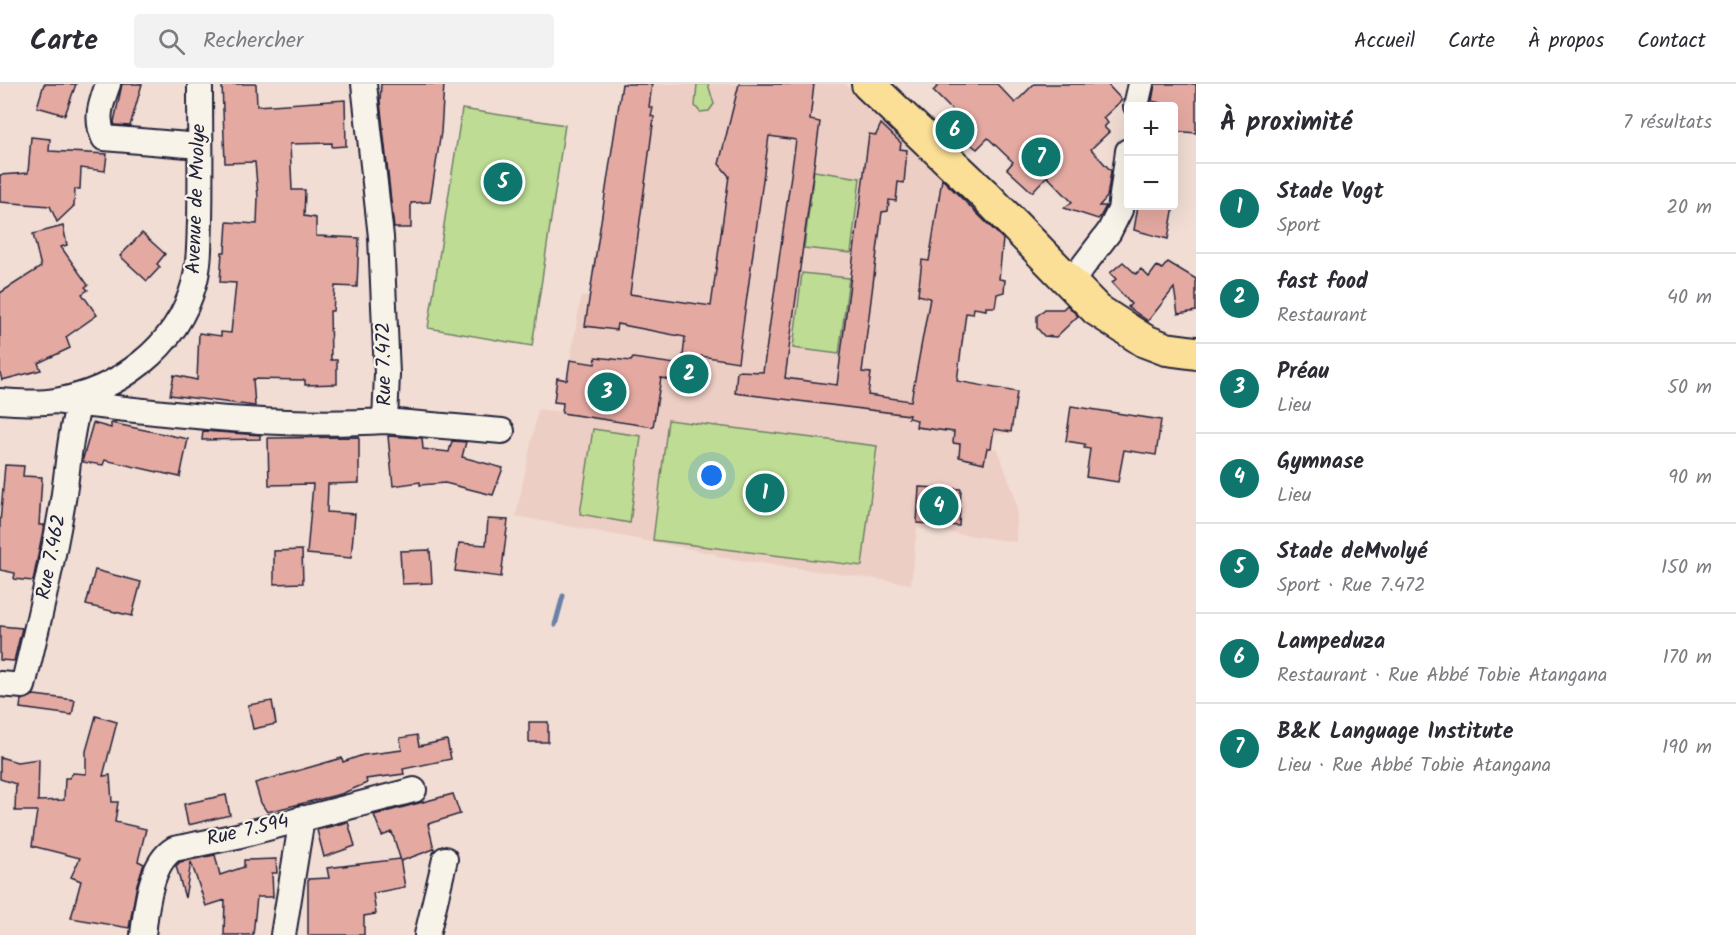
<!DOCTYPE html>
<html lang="fr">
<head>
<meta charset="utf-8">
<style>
  :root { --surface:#fff; --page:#f2f2f3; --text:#2b2b33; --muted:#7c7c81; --line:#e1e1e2; --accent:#0f766e }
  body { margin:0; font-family:Kalam,sans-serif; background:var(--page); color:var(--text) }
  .controls { position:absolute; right:18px; top:18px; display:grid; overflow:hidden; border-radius:6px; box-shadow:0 6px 24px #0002 }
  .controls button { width:54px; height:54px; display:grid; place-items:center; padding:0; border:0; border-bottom:2px solid var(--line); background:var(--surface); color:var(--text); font:30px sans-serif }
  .you { position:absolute; left:712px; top:392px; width:21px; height:21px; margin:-15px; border:4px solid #fff; border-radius:50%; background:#1a73e8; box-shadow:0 0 0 9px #1a73e833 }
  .badge { display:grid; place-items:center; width:39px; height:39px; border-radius:50%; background:var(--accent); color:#fff; font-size:20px; font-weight:700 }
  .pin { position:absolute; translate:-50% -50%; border:3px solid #fff; box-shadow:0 2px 6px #0006 }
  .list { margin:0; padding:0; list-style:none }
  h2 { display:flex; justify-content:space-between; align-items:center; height:78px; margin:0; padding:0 24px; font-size:26px }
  h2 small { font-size:20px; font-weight:400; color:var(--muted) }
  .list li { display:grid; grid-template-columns:39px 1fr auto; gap:18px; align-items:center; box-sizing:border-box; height:90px; padding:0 24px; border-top:2px solid var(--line) }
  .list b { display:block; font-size:22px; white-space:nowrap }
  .list p { margin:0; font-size:20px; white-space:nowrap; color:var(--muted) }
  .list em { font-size:20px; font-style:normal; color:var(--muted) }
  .icon { flex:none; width:33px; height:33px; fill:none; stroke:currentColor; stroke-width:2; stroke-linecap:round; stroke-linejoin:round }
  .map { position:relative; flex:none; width:1196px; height:851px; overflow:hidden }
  header { display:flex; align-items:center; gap:36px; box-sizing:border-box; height:84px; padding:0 30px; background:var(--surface); border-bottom:2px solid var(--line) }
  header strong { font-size:28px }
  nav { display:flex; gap:33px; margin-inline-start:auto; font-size:21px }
  .search { width:420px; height:54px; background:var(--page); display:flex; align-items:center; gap:15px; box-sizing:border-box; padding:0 21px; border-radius:6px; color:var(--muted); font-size:22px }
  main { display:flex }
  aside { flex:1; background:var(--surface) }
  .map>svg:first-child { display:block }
  .built { fill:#edcec4 }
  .green { fill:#bedc94; stroke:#707f68; stroke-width:1.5 }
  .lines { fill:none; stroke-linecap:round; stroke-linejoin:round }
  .stream { stroke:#6781a6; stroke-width:5 }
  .building { fill:#e4aaa2; stroke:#22223b; stroke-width:1.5 }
  .minor-casing { stroke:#22223b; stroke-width:28 }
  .major-casing { stroke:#22223b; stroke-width:36 }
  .minor { stroke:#f7f3e8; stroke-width:24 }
  .major { stroke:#fbdf96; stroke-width:32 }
  .labels { text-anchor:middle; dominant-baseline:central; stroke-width:4.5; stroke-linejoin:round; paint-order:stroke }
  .street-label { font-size:20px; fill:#22223b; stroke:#f7f3e8 }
</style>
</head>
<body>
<header>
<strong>Carte</strong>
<div class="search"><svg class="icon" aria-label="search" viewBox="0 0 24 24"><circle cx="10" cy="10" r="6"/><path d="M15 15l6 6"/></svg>Rechercher</div>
<nav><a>Accueil</a><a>Carte</a><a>À propos</a><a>Contact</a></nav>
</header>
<main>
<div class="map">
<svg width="1196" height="851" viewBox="0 0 1196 851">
  <rect width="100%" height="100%" fill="#f1ddd3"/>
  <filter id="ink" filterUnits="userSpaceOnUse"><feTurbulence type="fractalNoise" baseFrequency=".0167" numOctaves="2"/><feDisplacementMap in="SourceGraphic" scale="12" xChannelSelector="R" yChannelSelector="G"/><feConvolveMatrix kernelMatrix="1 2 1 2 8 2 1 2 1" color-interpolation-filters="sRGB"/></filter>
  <g filter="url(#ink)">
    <!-- built -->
    <path class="built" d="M 622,0 L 845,0 L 1003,154 L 999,194 L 1005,196 L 1004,208 L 997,210 L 995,223 L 986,223 L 985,226 L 975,224 L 973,230 L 966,229 L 957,297 L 1017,308 L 1011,348 L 993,351 L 991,364 L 997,365 L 1013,407 L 1017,423 L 1016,458 L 917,444 L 911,500 L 718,473 L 716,470 L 516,432 L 538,325 L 562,328 L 563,320 L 554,318 L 557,294 L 567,295 L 581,213 L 590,213 Z"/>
    <!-- green -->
    <path class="green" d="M 697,0 L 708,0 L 714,20 L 709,27 L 700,28 L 695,22 Z
      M 462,25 L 565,41 L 532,262 L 428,244 Z
      M 814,87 L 860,94 L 851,169 L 804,164 Z
      M 802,189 L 849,194 L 839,270 L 793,264 Z
      M 668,336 L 877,362 L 862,482 L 653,456 Z
      M 593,345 L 641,352 L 630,439 L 580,430 Z"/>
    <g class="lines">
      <!-- stream -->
      <path class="stream" d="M 555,541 L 563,512"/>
    </g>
    <!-- building -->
    <path class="building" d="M 44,0 L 76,0 L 65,31 L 37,23 Z
      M 122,0 L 142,0 L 130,42 L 115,41 L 114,38 Z
      M 222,0 L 256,0 L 257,22 L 345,16 L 346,62 L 332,63 L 332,59 L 290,60 L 292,106 L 305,106 L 304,132 L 316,134 L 316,152 L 359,154 L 357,203 L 335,202 L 333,227 L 330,227 L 331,276 L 337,276 L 337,300 L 305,301 L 305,296 L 253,295 L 255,322 L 170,311 L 174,291 L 197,296 L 199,249 L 221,252 L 221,248 L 231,249 L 236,199 L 220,198 L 222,168 L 225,168 L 227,138 L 257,140 L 258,113 L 255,78 L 225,79 Z
      M 381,0 L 444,0 L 441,48 L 430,118 L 411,119 L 411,144 L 394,144 L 380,17 Z
      M 622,0 L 652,0 L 649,23 L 653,24 L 651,32 L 654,33 L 630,210 L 711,222 L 729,92 L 719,80 L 739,0 L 814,0 L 810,36 L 820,38 L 785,294 L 837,301 L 869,50 L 876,51 L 881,40 L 901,59 L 900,65 L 907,66 L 904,99 L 898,98 L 896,117 L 889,116 L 888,127 L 882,128 L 862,288 L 871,289 L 868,311 L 911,317 L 930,214 L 918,211 L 922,176 L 929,177 L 942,95 L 1003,155 L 999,195 L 1005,196 L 1004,208 L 997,210 L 995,223 L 986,223 L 986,226 L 974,224 L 973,230 L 966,229 L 957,297 L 1017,308 L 1011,348 L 994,345 L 991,364 L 987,364 L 984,379 L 959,373 L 960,360 L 953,359 L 954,348 L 916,343 L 917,336 L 908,334 L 909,331 L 735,309 L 737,287 L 763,288 L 796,56 L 769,52 L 738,278 L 701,272 L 696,301 L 661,294 L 653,343 L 562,329 L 563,319 L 554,318 L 557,294 L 567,296 L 570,276 L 595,280 L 596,273 L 631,277 L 633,274 L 682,281 L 685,253 L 617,240 L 616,246 L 585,242 Z
      M 940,0 L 997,0 L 1015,19 L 1034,0 L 1107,0 L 1122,16 L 1103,34 L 1108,39 L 1104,43 L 1109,48 L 1091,65 L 1111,87 L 1107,113 L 1099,122 L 1106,122 L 1100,133 L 1098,135 L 1064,124 L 1072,118 L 1047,92 L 1032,108 L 1007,85 L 1013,78 L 988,54 L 977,65 L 973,62 L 953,41 L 959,33 L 933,7 Z
      M 1155,0 L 1196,0 L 1196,49 L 1173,47 L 1173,22 L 1152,17 Z
      M 31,53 L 50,55 L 49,67 L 107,70 L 105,87 L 81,84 L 80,105 L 75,105 L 74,122 L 57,138 L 50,122 L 0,118 L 0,91 L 28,89 Z
      M 1138,122 L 1174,122 L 1168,155 L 1134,146 Z
      M 63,142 L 67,161 L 61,163 L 88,201 L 85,203 L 88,206 L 82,210 L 97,231 L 66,253 L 70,264 L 38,279 L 41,286 L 2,296 L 0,289 L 0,209 L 41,183 L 33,150 Z
      M 142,149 L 165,170 L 157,180 L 160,183 L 147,197 L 120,172 Z
      M 1123,178 L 1136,190 L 1141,185 L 1149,193 L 1157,182 L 1162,185 L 1168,178 L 1196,195 L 1196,227 L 1178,230 L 1174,204 L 1148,237 L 1128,223 L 1131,220 L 1112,199 L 1116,195 L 1110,189 Z
      M 1067,221 L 1078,232 L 1056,253 L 1044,252 L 1037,244 L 1037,232 L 1045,225 L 1063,225 Z
      M 1071,322 L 1161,336 L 1156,371 L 1124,366 L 1118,398 L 1086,393 L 1090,365 L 1084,364 L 1085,360 L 1066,357 Z
      M 93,339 L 111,344 L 111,339 L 188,355 L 180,393 L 105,376 L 103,381 L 82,378 Z
      M 203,347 L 260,351 L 260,355 L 202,356 Z
      M 388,352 L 422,354 L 423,365 L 449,368 L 452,357 L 466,358 L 462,373 L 503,384 L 493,411 L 445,399 L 420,401 L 420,398 L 393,402 Z
      M 359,353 L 359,399 L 328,400 L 327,428 L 355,430 L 351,474 L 307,470 L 313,400 L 269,401 L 268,354 Z
      M 5,381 L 24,382 L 23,392 L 42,393 L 39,441 L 44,441 L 33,497 L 14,495 L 15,489 L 0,486 L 0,439 Z
      M 919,403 L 961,405 L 959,442 L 917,439 Z
      M 488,435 L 508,436 L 501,493 L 455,487 L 459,459 L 486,461 Z
      M 302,466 L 303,499 L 274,500 L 274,467 Z
      M 430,466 L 432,499 L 402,500 L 400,467 Z
      M 95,486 L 141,498 L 132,532 L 86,521 Z
      M 0,542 L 22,544 L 14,577 L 0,576 Z
      M 34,611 L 75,616 L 72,631 L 20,624 L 21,616 Z
      M 272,617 L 276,640 L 253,645 L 248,621 Z
      M 96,632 L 117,638 L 103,692 L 110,691 L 112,718 L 118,718 L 115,738 L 146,745 L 138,777 L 144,780 L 137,800 L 129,844 L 71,834 L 81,797 L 71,793 L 80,774 L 32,762 L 37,727 L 15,727 L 16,700 L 0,695 L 0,673 L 17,678 L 39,675 L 38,717 L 64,716 L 65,694 L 69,694 L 73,689 L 86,690 L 86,667 Z
      M 529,638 L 548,638 L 548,658 L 529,658 Z
      M 417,651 L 419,662 L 447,656 L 451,675 L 403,685 L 404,690 L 366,695 L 367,699 L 341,710 L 267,728 L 261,719 L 255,699 L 342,674 L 343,678 L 363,671 L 402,666 L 400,654 Z
      M 453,710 L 460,730 L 428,740 L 434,765 L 401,777 L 392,748 L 382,752 L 374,731 Z
      M 226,711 L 230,731 L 188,741 L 184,720 Z
      M 348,738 L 355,762 L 324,773 L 317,746 Z
      M 215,771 L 220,791 L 244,783 L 244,776 L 276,775 L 277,789 L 272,789 L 273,813 L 257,813 L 253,851 L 224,851 L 225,816 L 206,822 L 191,778 L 185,814 L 176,782 L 180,778 Z
      M 400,775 L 405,803 L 373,809 L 376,830 L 364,832 L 364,851 L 308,851 L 308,795 L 329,794 L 327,784 Z"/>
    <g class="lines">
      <defs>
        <path id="minor" d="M 108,0 C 101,20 95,34 104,54 L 200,62
          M 1136,22 L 1141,0
          M 1071,198 L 1109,148 L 1120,126 L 1128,67
          M 0,317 C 17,318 38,320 55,317 C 117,307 177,264 194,200 C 200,180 199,158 200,137 C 201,91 200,46 200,0
          M 54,317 C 163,329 274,344 385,337 L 387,290 L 381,153 L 364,0
          M 385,337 L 502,347
          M 0,600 L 23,602 C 37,544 51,487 61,428 C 68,392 68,355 79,320
          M 143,851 C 146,825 150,779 174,765 L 237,752 L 414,706
          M 283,851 L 302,734
          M 427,851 L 445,775"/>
        <path id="major" d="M 868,0 L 985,111 L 1097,226 L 1145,257 L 1166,265 L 1196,269"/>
      </defs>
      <!-- minor casing -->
      <use href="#minor" class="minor-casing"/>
      <!-- major casing -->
      <use href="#major" class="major-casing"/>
      <!-- minor -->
      <use href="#minor" class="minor"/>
      <!-- major -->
      <use href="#major" class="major"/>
    </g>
  </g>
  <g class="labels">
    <!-- street labels -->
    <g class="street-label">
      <text transform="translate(197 115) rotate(-88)">Avenue de Mvolye</text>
      <text transform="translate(385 280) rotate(-91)">Rue 7.472</text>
      <text transform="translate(52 473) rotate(-79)">Rue 7.462</text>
      <text transform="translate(248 747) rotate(-13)">Rue 7.594</text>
    </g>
  </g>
</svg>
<div class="controls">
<button>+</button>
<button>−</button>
</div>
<div class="you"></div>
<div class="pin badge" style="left:765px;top:409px">1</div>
<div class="pin badge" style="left:689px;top:290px">2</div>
<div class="pin badge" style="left:607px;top:308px">3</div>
<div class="pin badge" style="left:939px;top:422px">4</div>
<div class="pin badge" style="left:503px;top:98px">5</div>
<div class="pin badge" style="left:955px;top:46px">6</div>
<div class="pin badge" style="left:1041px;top:73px">7</div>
</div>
<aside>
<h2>À proximité<small>7 résultats</small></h2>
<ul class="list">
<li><span class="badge">1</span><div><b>Stade Vogt</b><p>Sport</p></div><em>20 m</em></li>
<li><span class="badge">2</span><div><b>fast food</b><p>Restaurant</p></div><em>40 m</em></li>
<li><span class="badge">3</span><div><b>Préau</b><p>Lieu</p></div><em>50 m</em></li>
<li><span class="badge">4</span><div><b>Gymnase</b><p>Lieu</p></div><em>90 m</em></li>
<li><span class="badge">5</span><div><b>Stade deMvolyé</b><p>Sport · Rue 7.472</p></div><em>150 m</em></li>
<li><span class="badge">6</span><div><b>Lampeduza</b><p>Restaurant · Rue Abbé Tobie Atangana</p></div><em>170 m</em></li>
<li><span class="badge">7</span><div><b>B&amp;K Language Institute</b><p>Lieu · Rue Abbé Tobie Atangana</p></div><em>190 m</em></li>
</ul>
</aside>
</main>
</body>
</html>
